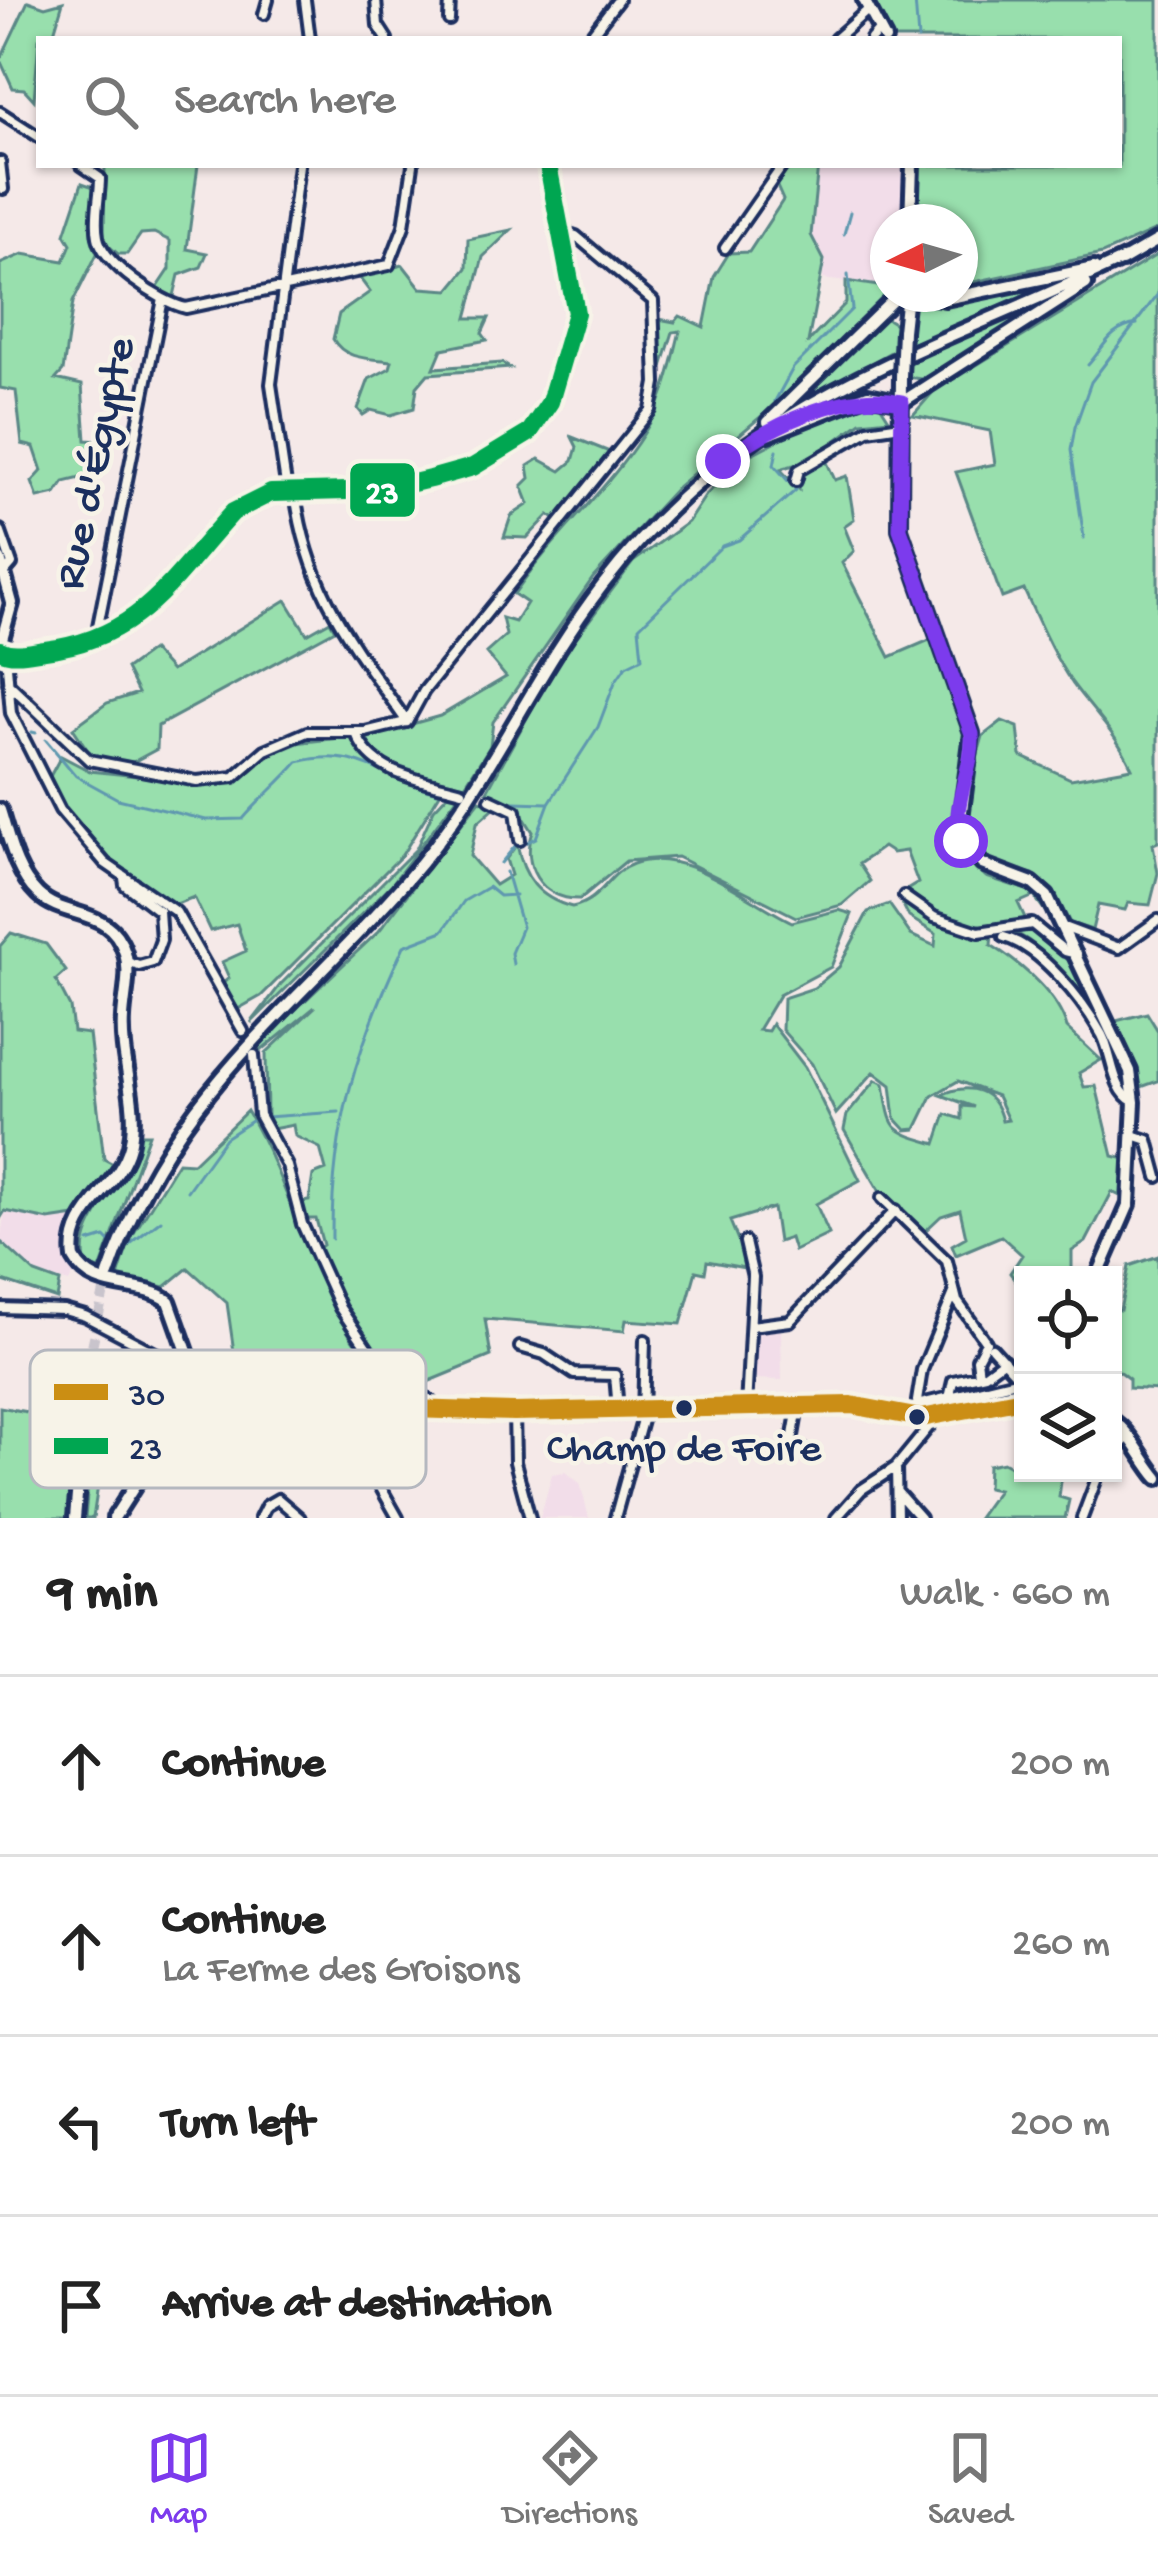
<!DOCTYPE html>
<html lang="en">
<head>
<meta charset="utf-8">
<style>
  :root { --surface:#fff; --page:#f6f6f6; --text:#222; --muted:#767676; --line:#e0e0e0; --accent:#7c3aed }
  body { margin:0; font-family:"Gochi Hand",sans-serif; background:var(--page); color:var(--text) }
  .controls { position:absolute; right:36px; bottom:36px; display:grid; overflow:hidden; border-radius:0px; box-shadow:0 3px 9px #0004 }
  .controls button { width:108px; height:108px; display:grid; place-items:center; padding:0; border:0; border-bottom:3px solid var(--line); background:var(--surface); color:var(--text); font:60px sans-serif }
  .compass { position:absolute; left:870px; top:204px; width:108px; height:108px; border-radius:50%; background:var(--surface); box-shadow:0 3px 9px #0004; rotate:265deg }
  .stop { position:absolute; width:36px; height:36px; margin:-27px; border:9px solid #7c3aed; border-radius:50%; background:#fff }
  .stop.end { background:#7c3aed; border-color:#fff; box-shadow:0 3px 12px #0008 }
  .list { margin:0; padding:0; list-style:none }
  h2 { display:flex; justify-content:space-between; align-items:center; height:156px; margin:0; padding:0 48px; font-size:51px }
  h2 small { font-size:39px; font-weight:400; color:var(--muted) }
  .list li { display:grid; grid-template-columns:78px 1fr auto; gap:36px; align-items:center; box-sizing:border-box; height:180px; padding:0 48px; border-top:3px solid var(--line) }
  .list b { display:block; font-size:45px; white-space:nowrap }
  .list p { margin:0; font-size:39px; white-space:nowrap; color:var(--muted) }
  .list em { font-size:39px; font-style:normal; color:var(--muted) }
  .icon { flex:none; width:66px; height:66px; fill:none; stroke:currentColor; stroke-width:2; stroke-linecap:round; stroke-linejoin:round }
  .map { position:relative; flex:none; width:1158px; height:1518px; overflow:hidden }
  .search { position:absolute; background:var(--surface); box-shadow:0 3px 9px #0004; left:36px; right:36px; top:36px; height:132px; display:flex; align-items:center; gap:30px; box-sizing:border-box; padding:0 42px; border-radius:0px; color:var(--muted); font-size:45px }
  .sheet { height:876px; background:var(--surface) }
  nav { display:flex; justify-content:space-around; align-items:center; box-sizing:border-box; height:168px; border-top:3px solid var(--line); background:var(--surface); font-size:33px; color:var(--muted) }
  nav a { display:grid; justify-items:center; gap:6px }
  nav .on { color:var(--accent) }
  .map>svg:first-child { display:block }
  .built { fill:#f2dde9 }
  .green { fill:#98dfad; stroke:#5a8786; stroke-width:3 }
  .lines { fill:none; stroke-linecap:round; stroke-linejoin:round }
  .stream { stroke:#5f98af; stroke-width:3 }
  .major-tunnel { stroke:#c9c4cc; stroke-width:10; stroke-dasharray:10 5; stroke-linecap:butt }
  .minor-casing { stroke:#1b2f5e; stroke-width:16 }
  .major-casing { stroke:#1b2f5e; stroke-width:20 }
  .minor { stroke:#f7f3e8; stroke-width:8 }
  .major { stroke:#f7f3e8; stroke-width:10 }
  .major-bridge-casing { stroke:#1b2f5e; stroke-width:20; stroke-linecap:butt }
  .major-bridge { stroke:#f7f3e8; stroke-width:10 }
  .bus-1-casing { stroke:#f7f3e8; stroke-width:27 }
  .bus-2-casing { stroke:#f7f3e8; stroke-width:27 }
  .bus-1 { stroke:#cb8e13; stroke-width:18 }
  .bus-2 { stroke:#00a651; stroke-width:18 }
  .route { stroke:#7c3aed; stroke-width:15 }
  .bus-dot { fill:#1b2f5e; stroke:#f7f3e8; stroke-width:4.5 }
  .labels { text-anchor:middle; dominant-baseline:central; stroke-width:9; stroke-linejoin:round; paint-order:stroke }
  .bus-label { font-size:42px; fill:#1b2f5e; stroke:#f7f3e8 }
  .street-label { font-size:45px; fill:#1b2f5e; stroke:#f7f3e8 }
  .key { fill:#f7f3e8; stroke:#b5b8bf; stroke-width:3 }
  .key-label { font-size:33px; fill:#1b2f5e }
  .line-badge { stroke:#f7f3e8; stroke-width:4.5 }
  .badge-label { font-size:33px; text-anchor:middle; font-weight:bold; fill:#fff }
</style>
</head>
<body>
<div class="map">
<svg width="1158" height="1518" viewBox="0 0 1158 1518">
  <rect width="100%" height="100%" fill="#f5e9e8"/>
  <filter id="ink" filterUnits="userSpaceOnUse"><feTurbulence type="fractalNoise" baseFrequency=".00833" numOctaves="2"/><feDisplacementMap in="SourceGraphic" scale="24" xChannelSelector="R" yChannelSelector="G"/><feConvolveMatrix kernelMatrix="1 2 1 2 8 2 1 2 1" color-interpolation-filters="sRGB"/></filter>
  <g filter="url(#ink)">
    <!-- built -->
    <path class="built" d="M 818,165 L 905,165 L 901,222 L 888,222 L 885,287 L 823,279 L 824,260 L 811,235 Z
      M 5,1211 L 49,1220 L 75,1216 L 65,1247 L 74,1273 L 69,1283 L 35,1273 L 0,1241 Z
      M 754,1329 L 781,1329 L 782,1380 L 751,1379 Z
      M 565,1472 L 580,1483 L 589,1518 L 540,1518 L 552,1474 Z"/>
    <!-- green -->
    <path class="green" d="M 870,0 L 1158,0 L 1158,229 L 1102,254 L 960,285 L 960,222 L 915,222 L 918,165 L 1119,165 L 1119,39 L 892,39 Z
      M 28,1 L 45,7 L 63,2 L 52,39 L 39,39 L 34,100 L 24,89 L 13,88 L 0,60 Z
      M 105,165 L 198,165 L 187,249 L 207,253 L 201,267 L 179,275 L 173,300 L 156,290 L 170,269 L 170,241 L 154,233 L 141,234 L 127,254 L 118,254 L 104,242 Z
      M 790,165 L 818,165 L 811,235 L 824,260 L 808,342 L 846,303 L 846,281 L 885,287 L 888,281 L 888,292 L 783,398 L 676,488 L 593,578 L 493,722 L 490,746 L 465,785 C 433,776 378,773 366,737 L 440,716 L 506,677 L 486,653 L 506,635 L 502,618 L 515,622 L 527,603 L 514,594 C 552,537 609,489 644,433 C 665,399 671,367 680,331 L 673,332 L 662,367 L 659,319 L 675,322 L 680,316 L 704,327 L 714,277 L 729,253 L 749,252 L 783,200 L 775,182 Z
      M 82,183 L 97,188 L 97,254 L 73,302 L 63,371 L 56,379 L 82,385 L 86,440 L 98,441 L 97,474 L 64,482 L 56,494 L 38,498 L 32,482 L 42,471 L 34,447 L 22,444 L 16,391 L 0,388 L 0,264 L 23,254 L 64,261 L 71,244 L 65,234 Z
      M 511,230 L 483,257 L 467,318 L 489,318 L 482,333 L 487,340 L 442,349 L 434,368 L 502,363 L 510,368 L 428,374 L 417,387 L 414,408 L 391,415 L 371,410 L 363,415 L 358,409 L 369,379 L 390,368 L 392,361 C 372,358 345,361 333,339 L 339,314 L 370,292 L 358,276 L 403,265 L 421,288 L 449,290 L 467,268 L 468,239 Z
      M 1158,254 L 1158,842 L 1153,844 L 1158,873 L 1150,905 L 1128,903 L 1125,910 L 1098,905 L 1092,930 L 1070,923 L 1054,892 L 1033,874 L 991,864 L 962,832 L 962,809 L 983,736 L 1002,721 L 1018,727 L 1021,756 L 1071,779 L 1132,768 C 1116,733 1094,713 1072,683 C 1052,654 1039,622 1024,590 L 1002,598 L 956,472 L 995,464 L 990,431 L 913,415 L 934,391 Z
      M 1076,276 L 1072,279 L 907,346 L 913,301 L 933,306 Z
      M 1058,294 L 929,380 L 906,377 L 907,357 Z
      M 887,319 L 900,327 L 896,349 L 784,412 L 876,321 Z
      M 856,400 L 880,405 L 889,419 L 861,422 L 808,461 L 780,469 L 799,489 L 798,477 L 825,458 L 835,480 L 847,476 L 854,519 L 844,526 L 854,551 L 842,563 L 890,657 L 934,638 C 947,672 968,710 968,747 C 969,784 941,820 956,858 L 964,855 L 986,877 L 1039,894 L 1054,923 L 1034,896 L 1018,903 L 1026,920 C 982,936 940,923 905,891 L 918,883 L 906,851 L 892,853 L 883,847 L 859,864 L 870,881 L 842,905 L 796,917 L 677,857 L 626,861 L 580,899 C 539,900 521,863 533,832 L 516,805 L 487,791 L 557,663 L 633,562 L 688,522 L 706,495 L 744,458 Z
      M 572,437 L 612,453 L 557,521 L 549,515 L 527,538 L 504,537 L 511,516 L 529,504 L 522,486 L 530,478 L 528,466 L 539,459 L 561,471 L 573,461 L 577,447 Z
      M 286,600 L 307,634 L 330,621 L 335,630 L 158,726 L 157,749 L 133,762 L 93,758 L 73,728 L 107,703 L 138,693 L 126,669 L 152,650 L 171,671 Z
      M 350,737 C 376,772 401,779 442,790 L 402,855 L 261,996 L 238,1009 L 222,984 L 229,978 L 222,962 L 246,951 L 237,924 L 210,931 L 194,897 L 174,905 L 109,861 L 64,810 L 48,780 L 61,756 L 90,771 L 221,785 L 286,744 Z
      M 449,793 L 459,795 L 392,884 L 251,1023 L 281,984 L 416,849 L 434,809 Z
      M 480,800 L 495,807 L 477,823 L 470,856 L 495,885 L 511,875 L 506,859 L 517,844 C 523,877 538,898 572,907 C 602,901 607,873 633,864 C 686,845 747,901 792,922 L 839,910 L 852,914 L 831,967 L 779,995 L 758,1030 L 768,1031 L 772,1024 L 805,1067 L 860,1180 L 816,1204 L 829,1234 L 794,1251 L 790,1238 L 778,1242 L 773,1208 L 730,1221 L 750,1269 L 707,1261 L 705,1273 L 696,1271 L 681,1324 L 626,1320 L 624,1331 L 485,1319 L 491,1356 L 418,1386 C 363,1358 343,1303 316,1250 L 323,1245 L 316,1219 L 306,1219 L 302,1202 L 309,1201 L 313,1175 L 326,1170 L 320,1148 L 295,1136 L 293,1125 L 272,1129 L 267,1119 L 266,1053 L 315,1007 L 261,1051 L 258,1045 L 379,931 Z
      M 902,903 L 948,926 L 992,935 L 991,945 C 1023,965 1058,996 1067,1028 L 1101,1060 L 1079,1073 L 1084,1087 L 1096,1086 L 1113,1156 L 1129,1160 L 1124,1198 L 1112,1192 L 1086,1242 L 1072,1251 L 1072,1275 L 1023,1275 L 1023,1290 L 1010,1273 L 1022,1255 L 1001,1236 L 956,1255 L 952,1245 L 966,1237 L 960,1210 L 941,1216 L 924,1232 L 879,1190 L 844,1130 L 847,1115 L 876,1080 L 884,1084 C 891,1132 890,1130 936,1144 L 946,1114 L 962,1119 L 962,1106 L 974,1107 L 941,1095 C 969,1082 995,1089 1002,1121 L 1008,1120 L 997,1096 L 958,1081 L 932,1096 L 916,1129 L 906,1130 L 895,1118 L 891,1085 L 874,1072 L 836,1114 L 812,1064 L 782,1030 L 783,998 L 814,988 L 839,967 L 868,912 L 889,904 L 911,935 L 935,946 L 936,934 L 909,917 Z
      M 1029,928 L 1077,967 L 1098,1012 C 1062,996 1054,948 1014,933 Z
      M 11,933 L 46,944 L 66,971 L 56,980 L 70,1007 L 73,1032 L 89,1034 L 104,1159 L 117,1166 L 75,1216 L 49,1220 L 5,1211 L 0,1219 L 0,946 Z
      M 1147,1013 L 1158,1031 L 1158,1081 L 1141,1087 L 1116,1021 Z
      M 247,1111 C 293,1188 308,1278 361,1352 L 324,1363 L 291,1361 L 278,1394 L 247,1385 L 250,1369 L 236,1366 L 227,1303 L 188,1268 L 165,1287 L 118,1277 L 129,1241 L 178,1162 L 193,1163 Z
      M 139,1134 L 149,1134 L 100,1270 L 86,1266 C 73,1224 128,1182 139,1134 Z
      M 0,1241 L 35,1273 L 60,1282 L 57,1299 L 0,1280 Z
      M 1158,1256 L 1158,1390 L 1129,1388 L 1129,1379 L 1113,1367 L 1113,1309 L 1120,1310 L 1129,1266 Z
      M 50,1347 L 80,1356 L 67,1518 L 0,1518 L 0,1407 L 27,1412 Z
      M 99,1359 L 117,1362 L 93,1518 L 85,1518 Z
      M 1003,1462 L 1023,1473 L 1062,1473 L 1059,1497 L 1069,1500 L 1065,1518 L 978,1518 L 998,1490 L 987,1488 L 988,1465 Z"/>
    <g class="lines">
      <!-- stream -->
      <path class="stream" d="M 915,0 L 918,39
        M 844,234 L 850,212
        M 1088,365 C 1105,346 1109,329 1137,324
        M 775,401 L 793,368 L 852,309 L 848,275
        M 1084,538 L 1071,450 L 1075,427 L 1091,382 L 1158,294
        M 32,732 L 36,733
        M 46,740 L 76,776 L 118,799 L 206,820 L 243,819 C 261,798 280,783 298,762 C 359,746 380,779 438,792
        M 514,802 L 548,803
        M 524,844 L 536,838 L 549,803 L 598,727 L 615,682 L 626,666 L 642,658 L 639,627 L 722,546 L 739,540 L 796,490 L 774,465 L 777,450
        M 501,863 L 516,845
        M 506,872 L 522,927 L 511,953 L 513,964
        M 266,1117 L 339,1112
        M 187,1191 L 225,1138 L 251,1121
        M 332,1239 C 331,1127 357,1046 404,946 L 443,931 L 464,901 L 488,887 L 499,896 L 515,895
        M 89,1242 L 105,1237 L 111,1243
        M 125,1248 L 161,1220"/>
      <!-- major-tunnel -->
      <path class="major-tunnel" d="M 89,1360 L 107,1278"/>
      <defs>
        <path id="minor" d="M 305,0 L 310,39
          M 376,0 L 378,25 L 387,39
          M 264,14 L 268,0
          M 449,20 L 450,0
          M 588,39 L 618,0
          M 835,39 L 869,9
          M 871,39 L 880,29
          M 0,112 L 39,137
          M 0,162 L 3,189
          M 81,165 L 100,178 C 100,197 94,218 98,237 C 103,264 160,302 186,308 L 389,265 L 404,226 L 413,165
          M 725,248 L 783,165
          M 796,481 L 799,470 L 868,430 L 901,425
          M 287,491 L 271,384 L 299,165
          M 295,491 C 307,590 352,643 407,722
          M 0,530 L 12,564 L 5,572
          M 95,641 L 163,299
          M 0,650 C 13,657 30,652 45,650 C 142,638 171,579 233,512 L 271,493 L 384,490 L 430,479 L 473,467 L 529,433 L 550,402 L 576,313 L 548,165
          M 6,654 L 11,713 L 60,810 L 105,863 L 176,912 L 243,1031
          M 8,683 L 89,760 L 197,781 L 234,777 L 265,750 L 307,732 L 365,732 L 406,722
          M 407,722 L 424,691 L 651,410 L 656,383 L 653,301 L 576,236 L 561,231
          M 356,733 C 372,776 423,780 462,791
          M 490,799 L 516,811 L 520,840
          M 124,878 L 125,885 L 159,911 L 161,940 L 153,962 L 139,966 L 127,962
          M 904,896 L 934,917 L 979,932 L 1032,924 L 1065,951 L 1077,954
          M 1066,928 L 1119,948 L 1158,920
          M 1004,937 C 1041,947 1084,1002 1102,1035 C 1113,1056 1112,1091 1134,1102
          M 254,1055 L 259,1115 L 287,1166 L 302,1224 L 340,1308 L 378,1364 L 444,1410
          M 1133,1135 L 1148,1140 L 1158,1177
          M 882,1198 L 947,1261 L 957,1301 L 986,1342 L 977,1359 L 979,1375
          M 745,1242 L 753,1277 L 746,1408
          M 0,1308 L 64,1310 L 85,1316 L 180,1366 L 191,1366
          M 751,1326 L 790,1321 L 896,1210
          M 520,1347 L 544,1354 L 574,1374 L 615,1375 L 618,1410
          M 992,1348 L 1022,1381
          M 950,1394 L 953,1381 L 985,1374 L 1004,1360
          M 921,1404 L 1020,1380
          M 798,1407 L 791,1447 L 803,1449
          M 336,1408 L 398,1518
          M 514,1412 L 515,1462 L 530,1518
          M 921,1418 L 917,1401 L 922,1370 L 954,1293
          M 1113,1453 L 1128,1437
          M 897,1492 L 920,1518
          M 260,1518 L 266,1506 L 278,1499 L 300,1518
          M 615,1518 L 643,1417 L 645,1340
          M 836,1518 L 861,1490 L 896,1467
          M 897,1518 L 896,1467 L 937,1417
          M 1082,1518 L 1099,1473"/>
        <path id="major" d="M 864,0 L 885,39
          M 910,222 L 912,165
          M 1122,261 L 1158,240
          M 918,294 L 945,299 L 1094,268
          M 903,331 L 907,294
          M 901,376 L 900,529 L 972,733 L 959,834 L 982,864 L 1032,883 L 1047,896 L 1130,1071 L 1134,1102 L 1129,1204 L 1098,1275
          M 902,402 L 1086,284
          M 768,422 L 899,294
          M 769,434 L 868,395 L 902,402
          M 0,559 L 12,603 L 0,646
          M 0,810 C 9,838 15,872 38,894 C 65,920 111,906 125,953 C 131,973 124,997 123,1018 C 120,1061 140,1104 130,1146 C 119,1189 67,1211 74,1258 C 94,1295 139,1279 169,1301 L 196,1377
          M 108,1275 C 170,1094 287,1017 406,881 C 485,792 530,680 602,586 C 749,394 921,356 1126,258
          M 206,1383 L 305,1406 L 514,1412 L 851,1405 L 921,1418 L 1023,1399
          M 1113,1421 C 1130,1431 1143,1461 1158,1478
          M 75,1518 L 89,1360
          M 114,1518 L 196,1390"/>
      </defs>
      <!-- minor casing -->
      <use href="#minor" class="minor-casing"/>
      <!-- major casing -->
      <use href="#major" class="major-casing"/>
      <!-- minor -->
      <use href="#minor" class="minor"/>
      <!-- major -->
      <use href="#major" class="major"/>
      <defs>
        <path id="major-bridge" d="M 901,376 L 903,331"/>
      </defs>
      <!-- major-bridge casing -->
      <use href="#major-bridge" class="major-bridge-casing"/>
      <!-- major-bridge -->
      <use href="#major-bridge" class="major-bridge"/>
      <defs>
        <path id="bus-1" d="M 206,1383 L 305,1406 L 514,1412 L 851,1405 L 921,1418 L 1023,1399"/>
        <path id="bus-2" d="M 0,650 C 13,657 30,652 45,650 C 142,638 171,579 233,512 L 271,493 L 384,490 L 430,479 L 473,467 L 529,433 L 550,402 L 576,313 L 548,165"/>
      </defs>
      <!-- bus-1 casing -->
      <use href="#bus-1" class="bus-1-casing"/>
      <!-- bus-2 casing -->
      <use href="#bus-2" class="bus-2-casing"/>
      <!-- bus-1 -->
      <use href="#bus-1" class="bus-1"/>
      <!-- bus-2 -->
      <use href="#bus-2" class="bus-2"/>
    </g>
  </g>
  <g class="lines" filter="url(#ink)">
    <!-- route -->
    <path class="route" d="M 723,461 C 771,425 843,389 902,402 L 900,529 L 972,734 C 974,770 949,806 961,841"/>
  </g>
  <!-- markers -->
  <g class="bus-dot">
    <circle cx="684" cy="1408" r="10"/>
    <circle cx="917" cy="1417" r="10"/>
  </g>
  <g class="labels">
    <!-- bus labels -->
    <g class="bus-label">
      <text x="684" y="1451">Champ de Foire</text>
    </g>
    <!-- street labels -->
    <g class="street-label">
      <text transform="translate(98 464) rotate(-78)">Rue d'Égypte</text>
    </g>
  </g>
  <!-- legend -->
  <rect x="30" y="1350" width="396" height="138" rx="18" class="key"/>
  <rect x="54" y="1384" width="54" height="16" fill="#cb8e13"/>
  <rect x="54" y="1438" width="54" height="16" fill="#00a651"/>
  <g class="key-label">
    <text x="129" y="1404">30</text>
    <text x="129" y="1458">23</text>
  </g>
  <rect class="line-badge" x="348" y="461" width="69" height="58" rx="12" fill="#00a651"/>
  <g class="badge-label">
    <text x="382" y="502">23</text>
  </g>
</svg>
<div class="controls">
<button><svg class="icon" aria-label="locate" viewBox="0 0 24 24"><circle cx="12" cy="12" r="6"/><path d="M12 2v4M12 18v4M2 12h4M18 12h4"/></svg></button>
<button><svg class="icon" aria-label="layers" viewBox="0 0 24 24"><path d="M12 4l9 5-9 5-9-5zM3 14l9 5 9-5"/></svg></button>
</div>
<svg class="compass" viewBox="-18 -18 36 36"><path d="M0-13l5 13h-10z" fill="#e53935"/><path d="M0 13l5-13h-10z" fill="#767676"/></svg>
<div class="stop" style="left:961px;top:841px"></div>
<div class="stop end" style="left:723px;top:461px"></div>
<div class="search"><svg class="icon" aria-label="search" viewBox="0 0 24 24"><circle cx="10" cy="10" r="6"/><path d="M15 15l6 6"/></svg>Search here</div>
</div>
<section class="sheet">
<h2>9 min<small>Walk · 660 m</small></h2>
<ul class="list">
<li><svg class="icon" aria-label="ahead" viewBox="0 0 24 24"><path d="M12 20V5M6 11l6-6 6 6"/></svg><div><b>Continue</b></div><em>200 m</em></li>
<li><svg class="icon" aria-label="ahead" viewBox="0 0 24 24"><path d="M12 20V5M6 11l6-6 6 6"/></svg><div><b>Continue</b><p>La Ferme des Groisons</p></div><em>260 m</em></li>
<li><svg class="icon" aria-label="left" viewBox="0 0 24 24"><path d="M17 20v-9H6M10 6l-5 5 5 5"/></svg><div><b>Turn left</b></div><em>200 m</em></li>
<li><svg class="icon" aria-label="arrive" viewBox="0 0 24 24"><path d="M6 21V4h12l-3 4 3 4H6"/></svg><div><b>Arrive at destination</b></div></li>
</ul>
</section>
<nav>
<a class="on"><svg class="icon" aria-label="map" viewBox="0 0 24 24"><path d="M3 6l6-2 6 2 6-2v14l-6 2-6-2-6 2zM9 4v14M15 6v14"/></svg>Map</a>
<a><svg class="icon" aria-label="directions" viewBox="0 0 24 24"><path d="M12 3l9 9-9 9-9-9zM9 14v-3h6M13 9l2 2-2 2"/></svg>Directions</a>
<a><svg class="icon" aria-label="saved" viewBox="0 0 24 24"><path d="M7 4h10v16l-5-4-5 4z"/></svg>Saved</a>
</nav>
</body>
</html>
